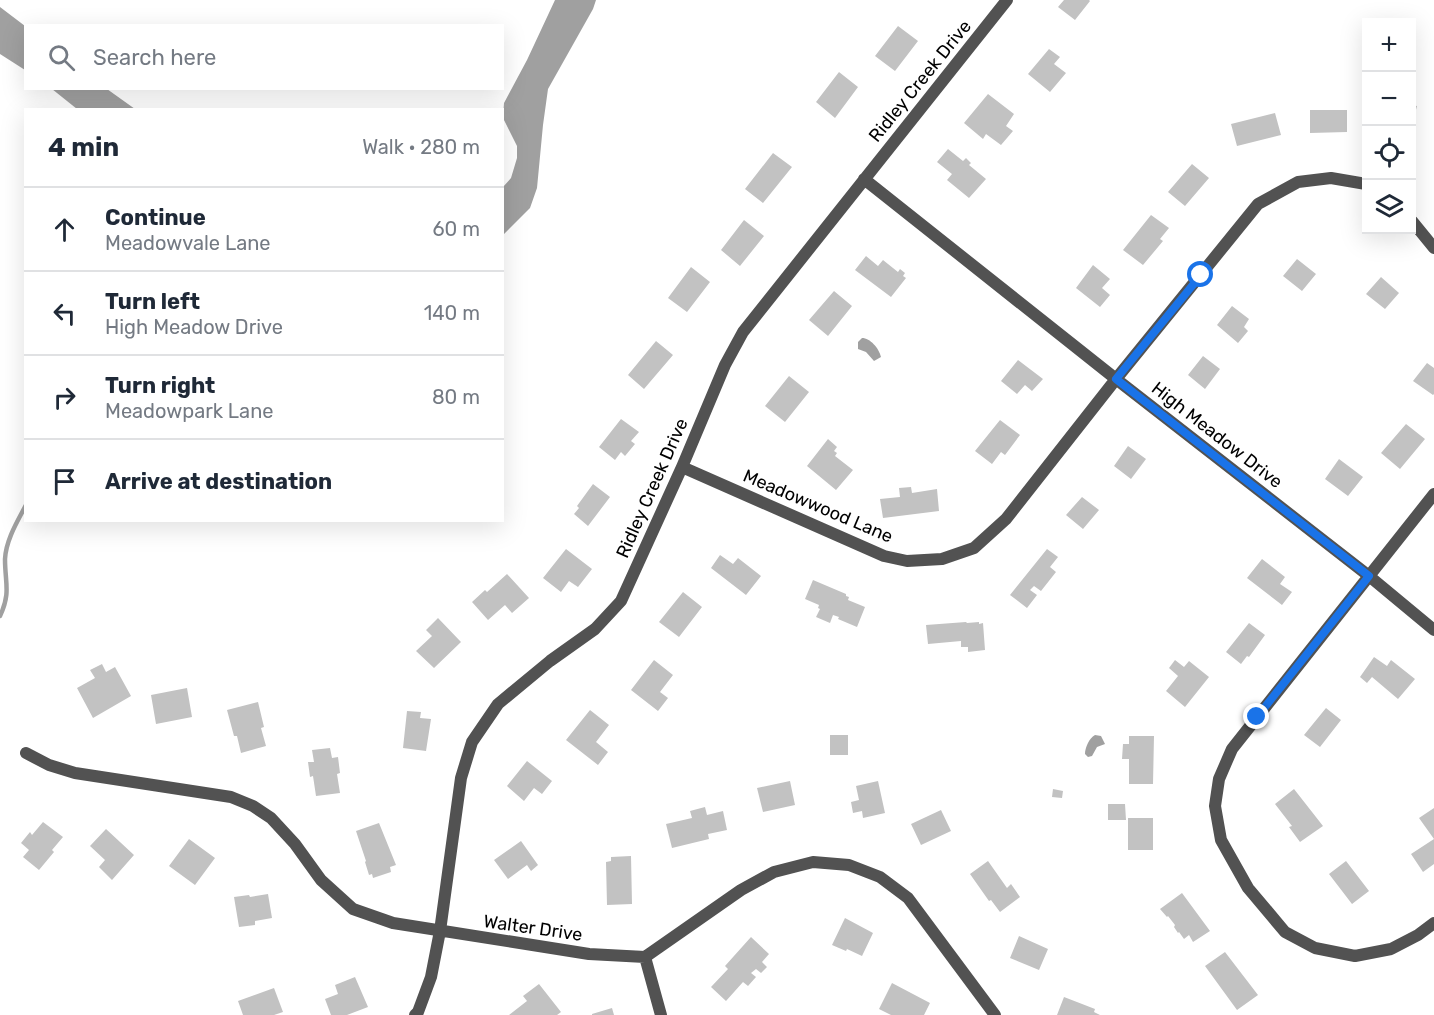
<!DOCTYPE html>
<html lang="en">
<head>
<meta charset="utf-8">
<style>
  :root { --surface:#fff; --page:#f6f6f7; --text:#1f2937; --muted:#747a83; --line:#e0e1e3 }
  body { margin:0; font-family:Rubik,sans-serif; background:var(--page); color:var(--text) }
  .controls { position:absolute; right:18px; top:18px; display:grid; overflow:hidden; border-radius:0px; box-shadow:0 6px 24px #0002 }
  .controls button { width:54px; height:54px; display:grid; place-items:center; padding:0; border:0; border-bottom:2px solid var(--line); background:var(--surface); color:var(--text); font:30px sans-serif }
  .stop { position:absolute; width:18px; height:18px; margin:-14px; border:4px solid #1a73e8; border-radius:50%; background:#fff }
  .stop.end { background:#1a73e8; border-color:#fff; box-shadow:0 2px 6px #0008 }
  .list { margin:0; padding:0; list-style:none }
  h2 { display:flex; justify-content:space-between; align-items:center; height:78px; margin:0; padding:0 24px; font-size:26px }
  h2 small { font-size:20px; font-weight:400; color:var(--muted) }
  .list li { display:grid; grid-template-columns:39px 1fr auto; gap:18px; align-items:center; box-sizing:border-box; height:84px; padding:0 24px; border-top:2px solid var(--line) }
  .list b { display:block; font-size:22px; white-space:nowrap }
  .list p { margin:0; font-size:20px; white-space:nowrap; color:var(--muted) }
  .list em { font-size:20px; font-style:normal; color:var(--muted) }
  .icon { flex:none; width:33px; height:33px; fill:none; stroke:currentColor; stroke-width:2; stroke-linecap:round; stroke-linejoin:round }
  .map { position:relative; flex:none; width:1434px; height:1015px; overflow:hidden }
  .search { position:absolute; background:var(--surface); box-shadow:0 6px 24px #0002; left:24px; top:24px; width:480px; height:66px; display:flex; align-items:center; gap:15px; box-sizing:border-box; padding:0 21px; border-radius:0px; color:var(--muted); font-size:22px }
  .panel { position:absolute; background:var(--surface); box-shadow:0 6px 24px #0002; left:24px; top:108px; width:480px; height:414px; border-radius:0px }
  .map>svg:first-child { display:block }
  .water { fill:#a0a0a0 }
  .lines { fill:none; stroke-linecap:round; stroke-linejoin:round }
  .stream { stroke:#a0a0a0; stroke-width:4.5 }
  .building { fill:#c2c2c2 }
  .street { stroke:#525252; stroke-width:12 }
  .route { stroke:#1a73e8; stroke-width:8 }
  .labels { text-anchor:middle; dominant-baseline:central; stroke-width:4.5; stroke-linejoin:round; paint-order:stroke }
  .street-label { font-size:18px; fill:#000; stroke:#fff }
</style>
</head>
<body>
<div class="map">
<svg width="1434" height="1015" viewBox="0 0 1434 1015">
  <rect width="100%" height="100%" fill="#fff"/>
  <!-- water -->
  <path class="water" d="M 555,0 L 596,0 L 593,9 L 548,89 L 543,125 L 537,188 L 530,208 L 503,235 L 503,187 L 511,178 L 517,158 L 517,146 L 503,118 L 504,103 L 527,60 Z
    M 0,7 L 25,26 L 25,70 L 0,54 Z
    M 52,89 L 107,89 L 135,109 L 77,109 Z
    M 862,338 C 870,338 879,348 881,357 L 874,361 L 866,352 L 858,349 L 858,342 Z
    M 1095,735 L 1101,736 L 1105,744 L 1097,747 L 1092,756 L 1088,757 L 1085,754 C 1085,748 1089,738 1095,735 Z"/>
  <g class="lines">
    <!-- stream -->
    <path class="stream" d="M 0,616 C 11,593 5,583 5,559 C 6,540 17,522 26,505"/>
  </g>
  <!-- building -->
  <path class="building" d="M 1064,0 L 1089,0 L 1090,1 L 1075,20 L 1058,7 Z
    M 898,26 L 918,41 L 895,71 L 875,56 Z
    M 1049,49 L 1060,57 L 1054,64 L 1066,73 L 1050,92 L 1028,74 Z
    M 839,72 L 858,87 L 835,118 L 816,102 Z
    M 988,94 L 1014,114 L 1006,126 L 1013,131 L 1001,145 L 986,134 L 983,139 L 964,123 Z
    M 1412,105 L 1417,106 L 1412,125 Z
    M 1310,110 L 1347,110 L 1347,132 L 1310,133 Z
    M 1275,113 L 1281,135 L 1237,146 L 1231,124 Z
    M 948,149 L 963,161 L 966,158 L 971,163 L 969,165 L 986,179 L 969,198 L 947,180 L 952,174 L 937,162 Z
    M 773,153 L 792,167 L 763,203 L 745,189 Z
    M 1192,164 L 1209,178 L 1185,206 L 1168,192 Z
    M 1151,215 L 1169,228 L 1160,239 L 1163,241 L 1143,265 L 1123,250 Z
    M 744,220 L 764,236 L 740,266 L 721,250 Z
    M 866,256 L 878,266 L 883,260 L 898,272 L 900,269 L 905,273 L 903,276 L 906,278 L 891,297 L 855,270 Z
    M 1297,259 L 1316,274 L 1302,291 L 1283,276 Z
    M 1093,265 L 1110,279 L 1102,288 L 1110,295 L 1100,307 L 1076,288 Z
    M 691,267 L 710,282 L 687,312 L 668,298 Z
    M 1381,277 L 1399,293 L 1385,309 L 1366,294 Z
    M 834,291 L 852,306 L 828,336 L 809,320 Z
    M 1232,306 L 1249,319 L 1244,327 L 1248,331 L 1238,343 L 1217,325 Z
    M 656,341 L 673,355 L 644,389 L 628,375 Z
    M 1203,356 L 1220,369 L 1205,389 L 1188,375 Z
    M 1018,360 L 1043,379 L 1032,391 L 1025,385 L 1017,394 L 1001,381 Z
    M 1427,363 L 1434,368 L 1434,394 L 1433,395 L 1413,381 Z
    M 789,376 L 809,392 L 785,422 L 765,406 Z
    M 621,419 L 639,432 L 631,441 L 635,444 L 625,456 L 621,452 L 615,460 L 599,447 Z
    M 1000,420 L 1020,435 L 1005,455 L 1001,452 L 992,464 L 975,451 Z
    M 1406,424 L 1425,439 L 1400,469 L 1381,453 Z
    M 828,439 L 837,447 L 834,451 L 837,453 L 835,456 L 853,470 L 836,490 L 807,466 Z
    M 1128,446 L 1146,459 L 1131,479 L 1114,466 Z
    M 1339,459 L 1363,477 L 1348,496 L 1325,479 Z
    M 593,484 L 610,497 L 588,526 L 574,514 L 579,508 L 577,506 Z
    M 911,487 L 912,493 L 937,489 L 939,511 L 883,518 L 880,499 L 900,497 L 899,488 Z
    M 1082,497 L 1099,510 L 1083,529 L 1066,515 Z
    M 566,549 L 592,569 L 578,587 L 569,581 L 561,592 L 543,578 Z
    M 1047,549 L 1058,557 L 1050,567 L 1056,572 L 1041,591 L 1034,586 L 1030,590 L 1037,595 L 1027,608 L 1010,595 Z
    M 720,555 L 733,564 L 738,558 L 761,576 L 746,595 L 711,568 Z
    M 1262,559 L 1285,577 L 1280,584 L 1292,592 L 1282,605 L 1247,578 Z
    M 507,574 L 529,598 L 512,613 L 505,605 L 488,620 L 472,602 L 485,590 L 487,592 Z
    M 813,580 L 846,594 L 846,596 L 849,597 L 848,600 L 865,607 L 857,627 L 838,619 L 839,617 L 833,615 L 830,623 L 816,617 L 820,609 L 818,608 L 819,605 L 805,599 Z
    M 683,592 L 702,607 L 679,637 L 659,622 Z
    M 438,618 L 461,642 L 434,668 L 416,651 L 432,636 L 426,630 Z
    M 966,622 L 967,623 L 979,622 L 979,624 L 983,623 L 985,650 L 968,652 L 968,647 L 961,647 L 961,641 L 928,644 L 926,625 Z
    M 1249,623 L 1265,635 L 1249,657 L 1247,656 L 1241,664 L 1226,652 Z
    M 1374,657 L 1387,666 L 1391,660 L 1415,679 L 1398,699 L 1372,677 L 1367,683 L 1360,677 Z
    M 654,660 L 673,675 L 660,692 L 668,698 L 658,711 L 631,690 Z
    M 1175,660 L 1184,667 L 1189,661 L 1209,677 L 1185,707 L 1166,691 L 1178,676 L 1169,668 Z
    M 102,664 L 106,672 L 115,667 L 131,696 L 93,718 L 77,688 L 95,678 L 90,670 Z
    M 187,688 L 192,717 L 156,724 L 151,695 Z
    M 258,702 L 264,727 L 261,728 L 266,746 L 241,753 L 237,736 L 234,736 L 227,710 Z
    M 1326,708 L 1341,720 L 1320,747 L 1304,735 Z
    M 590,710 L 609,725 L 596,742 L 608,752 L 598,765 L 566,740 Z
    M 407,711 L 421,712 L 420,718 L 431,719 L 426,751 L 403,748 Z
    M 830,735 L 848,735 L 848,755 L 830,755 Z
    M 1129,736 L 1154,736 L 1153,784 L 1129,784 L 1129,759 L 1122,759 L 1123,744 L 1129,744 Z
    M 330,748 L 332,758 L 338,757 L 340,773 L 337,774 L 340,793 L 316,796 L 313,776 L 310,777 L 308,762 L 314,762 L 312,750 Z
    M 527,761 L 552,781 L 542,794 L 534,788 L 524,801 L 507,786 Z
    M 790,781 L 795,805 L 763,812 L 757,788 Z
    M 878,781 L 885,813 L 863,818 L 862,811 L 853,813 L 851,802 L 859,800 L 856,786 Z
    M 1053,789 L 1063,791 L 1062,798 L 1052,797 Z
    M 1294,789 L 1323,826 L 1300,842 L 1289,827 L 1292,826 L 1275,804 Z
    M 1108,804 L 1125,804 L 1126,820 L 1108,820 Z
    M 705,807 L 707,815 L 723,811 L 727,830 L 708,834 L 709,839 L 672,848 L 666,824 L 692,818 L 690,811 Z
    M 1434,808 L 1434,864 L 1423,872 L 1411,854 L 1434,839 L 1419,818 Z
    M 941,810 L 951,831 L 921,845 L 911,824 Z
    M 1128,818 L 1153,818 L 1153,850 L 1128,850 Z
    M 43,822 L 63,837 L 52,850 L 54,852 L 39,870 L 23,857 L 29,850 L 21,843 L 30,832 L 32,835 Z
    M 379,823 L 396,865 L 390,867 L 391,872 L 373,878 L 372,874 L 369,875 L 365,862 L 366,861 L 356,831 Z
    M 106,829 L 134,855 L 112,880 L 99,867 L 105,860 L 90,846 Z
    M 189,839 L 215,858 L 195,885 L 169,866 Z
    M 521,841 L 538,865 L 531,871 L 527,865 L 508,879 L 494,860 Z
    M 631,856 L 632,904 L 607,905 L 606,862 L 611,861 L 611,857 Z
    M 988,861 L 1007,888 L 1011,884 L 1020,897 L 1000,912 L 991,900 L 989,901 L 970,874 Z
    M 1346,861 L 1369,891 L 1352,904 L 1329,874 Z
    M 1182,893 L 1210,931 L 1193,942 L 1189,935 L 1184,939 L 1179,932 L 1178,933 L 1174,927 L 1175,925 L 1168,916 L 1167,917 L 1160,909 Z
    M 268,894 L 272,918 L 255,921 L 255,925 L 239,927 L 234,897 L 249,895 L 250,897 Z
    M 845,918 L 873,933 L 862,956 L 847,949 L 846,951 L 832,945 Z
    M 1019,936 L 1048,949 L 1039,970 L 1010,958 Z
    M 751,937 L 769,954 L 762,962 L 767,967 L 761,973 L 756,969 L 751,973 L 756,977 L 748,986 L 743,982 L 726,1001 L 711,987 L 728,969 L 725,966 Z
    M 1225,952 L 1258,995 L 1237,1010 L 1205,966 Z
    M 355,977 L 368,1007 L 347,1015 L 331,1015 L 325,999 L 338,994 L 335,985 Z
    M 892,983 L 930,1003 L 924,1015 L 891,1015 L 879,1009 Z
    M 539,984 L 561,1012 L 557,1015 L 509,1015 L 527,1001 L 523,996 Z
    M 274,988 L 283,1012 L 274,1015 L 243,1015 L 238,1001 Z
    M 1064,997 L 1095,1009 L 1094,1012 L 1100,1015 L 1057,1015 Z
    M 612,1008 L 614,1015 L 592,1015 L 592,1014 Z"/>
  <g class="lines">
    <!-- street -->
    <path class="street" d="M 864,179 L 1116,379 L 1369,576 L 1434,630
      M 1412,221 L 1434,248
      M 682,467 L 884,556 L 907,561 L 942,559 L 974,548 L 1006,519 L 1116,379 L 1258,204 L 1298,182 L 1331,178 L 1366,184
      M 1434,494 L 1232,749 L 1219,779 L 1215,806 L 1221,840 L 1248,888 L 1285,932 L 1315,948 L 1355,956 L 1391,949 L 1418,935 L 1434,923
      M 26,753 L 49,765 L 75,773 L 231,797 L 253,806 L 271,818 L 295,844 L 321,880 L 353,909 L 393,923 L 589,954 L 645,957 L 741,890 L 774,872 L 813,862 L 849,865 L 880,877 L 908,898 L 995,1015
      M 645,957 L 661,1015
      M 415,1015 L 418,1012 L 431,977 L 440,931 L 461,778 L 472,742 L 498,704 L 550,661 L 595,629 L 621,601 L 682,467 L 725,365 L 743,332 L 1007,0"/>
  </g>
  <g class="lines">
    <!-- route -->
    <path class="route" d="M 1201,275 L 1116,379 L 1369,576 L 1257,717"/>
  </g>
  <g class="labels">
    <!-- street labels -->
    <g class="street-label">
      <text transform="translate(920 81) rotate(-51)">Ridley Creek Drive</text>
      <text transform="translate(1217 435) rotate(38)">High Meadow Drive</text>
      <text transform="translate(652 488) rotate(-66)">Ridley Creek Drive</text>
      <text transform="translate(818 506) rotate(23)">Meadowwood Lane</text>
      <text transform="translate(533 928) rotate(8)">Walter Drive</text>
    </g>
  </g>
</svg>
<div class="controls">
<button>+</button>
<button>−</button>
<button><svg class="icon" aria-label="locate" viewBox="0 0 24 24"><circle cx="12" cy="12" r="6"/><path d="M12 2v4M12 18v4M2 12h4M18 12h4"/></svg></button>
<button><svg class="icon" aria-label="layers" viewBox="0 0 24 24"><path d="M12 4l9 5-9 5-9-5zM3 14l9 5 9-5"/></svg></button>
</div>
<div class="stop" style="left:1201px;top:275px"></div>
<div class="stop end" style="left:1257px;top:717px"></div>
<div class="search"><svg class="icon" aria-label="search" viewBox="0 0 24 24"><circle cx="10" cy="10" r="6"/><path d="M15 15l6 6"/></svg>Search here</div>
<section class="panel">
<h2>4 min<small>Walk · 280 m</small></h2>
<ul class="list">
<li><svg class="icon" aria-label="ahead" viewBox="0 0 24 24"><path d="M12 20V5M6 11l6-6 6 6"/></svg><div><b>Continue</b><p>Meadowvale Lane</p></div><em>60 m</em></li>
<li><svg class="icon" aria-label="left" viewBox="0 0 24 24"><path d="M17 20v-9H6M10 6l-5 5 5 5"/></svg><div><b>Turn left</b><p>High Meadow Drive</p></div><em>140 m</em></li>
<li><svg class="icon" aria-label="right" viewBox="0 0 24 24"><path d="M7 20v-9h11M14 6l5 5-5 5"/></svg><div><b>Turn right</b><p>Meadowpark Lane</p></div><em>80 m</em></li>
<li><svg class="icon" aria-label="arrive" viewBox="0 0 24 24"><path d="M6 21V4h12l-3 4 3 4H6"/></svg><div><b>Arrive at destination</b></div></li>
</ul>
</section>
</div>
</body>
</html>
